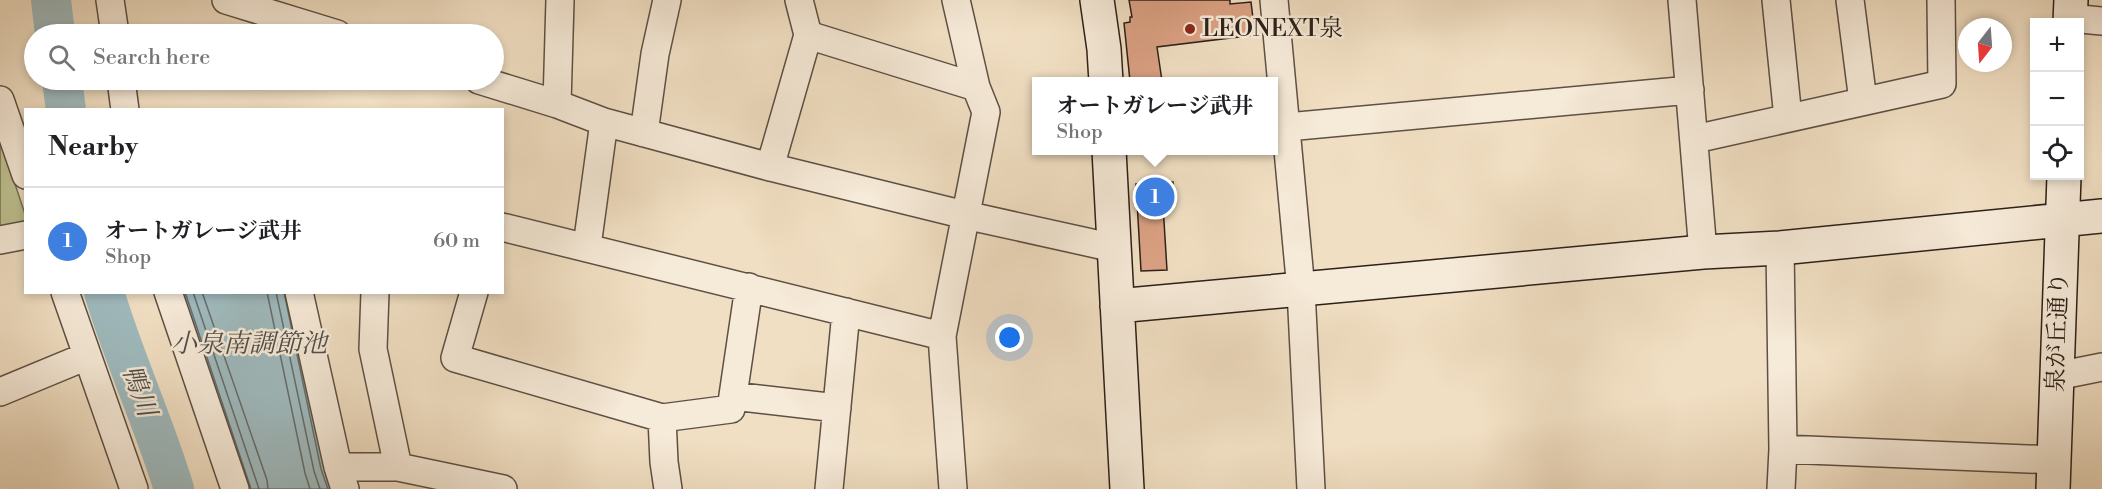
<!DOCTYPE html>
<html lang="en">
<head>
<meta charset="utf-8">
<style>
  :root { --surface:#fff; --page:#f2f2f2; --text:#202124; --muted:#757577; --line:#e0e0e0; --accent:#8f2418 }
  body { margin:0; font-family:"Libre Bodoni","Noto Serif JP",serif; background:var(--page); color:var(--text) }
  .controls { position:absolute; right:18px; top:18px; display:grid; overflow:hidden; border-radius:0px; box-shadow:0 3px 9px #0003 }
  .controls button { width:54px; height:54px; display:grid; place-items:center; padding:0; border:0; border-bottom:2px solid var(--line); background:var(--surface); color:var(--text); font:30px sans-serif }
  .compass { position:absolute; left:1958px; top:18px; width:54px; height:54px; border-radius:50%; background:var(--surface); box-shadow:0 3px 9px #0003; rotate:197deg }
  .you { position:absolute; left:1010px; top:338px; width:21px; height:21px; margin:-15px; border:4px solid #fff; border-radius:50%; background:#1a73e8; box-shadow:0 0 0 9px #1a73e833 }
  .badge { display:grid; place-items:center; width:39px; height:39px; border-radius:50%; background:var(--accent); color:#fff; font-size:20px; font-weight:700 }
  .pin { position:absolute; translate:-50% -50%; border:3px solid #fff; box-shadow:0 2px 6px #0006 }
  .popup { position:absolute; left:1032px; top:77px; width:246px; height:78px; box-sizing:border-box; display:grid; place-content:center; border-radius:0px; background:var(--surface); filter:drop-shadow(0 2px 4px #0005); font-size:20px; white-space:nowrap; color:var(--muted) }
  .popup b { font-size:22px; color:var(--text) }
  .popup::after { content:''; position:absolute; left:50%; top:100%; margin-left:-12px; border:12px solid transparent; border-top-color:var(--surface) }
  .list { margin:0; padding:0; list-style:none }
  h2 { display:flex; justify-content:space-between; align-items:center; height:78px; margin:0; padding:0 24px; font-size:26px }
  h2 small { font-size:20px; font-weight:400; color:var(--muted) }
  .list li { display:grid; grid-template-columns:39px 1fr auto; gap:18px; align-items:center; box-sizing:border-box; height:108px; padding:0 24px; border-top:2px solid var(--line) }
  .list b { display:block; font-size:22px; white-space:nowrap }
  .list p { margin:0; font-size:20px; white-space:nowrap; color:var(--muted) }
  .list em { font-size:20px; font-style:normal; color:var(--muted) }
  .icon { flex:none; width:33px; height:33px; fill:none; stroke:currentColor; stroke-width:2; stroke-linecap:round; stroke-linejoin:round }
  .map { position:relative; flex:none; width:2102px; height:489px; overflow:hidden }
  .search { position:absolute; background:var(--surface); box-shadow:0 3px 9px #0003; left:24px; top:24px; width:480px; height:66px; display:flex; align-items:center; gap:15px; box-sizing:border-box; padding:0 21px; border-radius:33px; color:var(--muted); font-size:22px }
  .panel { position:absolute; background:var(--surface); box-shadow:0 3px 9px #0003; left:24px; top:108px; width:480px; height:186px; border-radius:0px }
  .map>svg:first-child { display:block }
  .green { fill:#bec191; stroke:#757055; stroke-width:1.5 }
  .water { fill:#9fbabe; stroke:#717c7c; stroke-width:1.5 }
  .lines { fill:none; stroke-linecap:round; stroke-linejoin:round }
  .shore { stroke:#666d6c; stroke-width:1.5 }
  .river { stroke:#9fbabe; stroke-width:40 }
  .building { fill:#dba183; stroke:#2c2019; stroke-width:1.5 }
  .street-casing { stroke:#5d5044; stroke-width:30 }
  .secondary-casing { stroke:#2c2019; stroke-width:36 }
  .street { stroke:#f6ead8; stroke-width:27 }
  .secondary { stroke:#f6ead8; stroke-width:33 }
  .poi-dot { fill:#8f2418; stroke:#f6ead8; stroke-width:2 }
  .labels { text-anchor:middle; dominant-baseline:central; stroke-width:5; stroke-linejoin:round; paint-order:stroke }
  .poi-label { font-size:24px; fill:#2c2019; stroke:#f6ead8; text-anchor:start }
  .street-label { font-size:24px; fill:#2c2019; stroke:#f6ead8 }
  .water-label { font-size:26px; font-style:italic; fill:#4e4e4b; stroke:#f6ead8 }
</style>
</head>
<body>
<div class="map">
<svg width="2102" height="489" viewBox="0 0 2102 489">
  <rect width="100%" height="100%" fill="#f1dfc3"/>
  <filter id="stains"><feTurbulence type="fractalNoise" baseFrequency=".00333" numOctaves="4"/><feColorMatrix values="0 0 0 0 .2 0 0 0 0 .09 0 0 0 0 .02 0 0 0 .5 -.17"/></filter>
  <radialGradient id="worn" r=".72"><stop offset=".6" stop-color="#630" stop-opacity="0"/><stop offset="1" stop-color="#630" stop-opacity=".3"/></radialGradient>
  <!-- green -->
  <path class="green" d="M 0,139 L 26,217 L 25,226 L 0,235 Z"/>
  <!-- water -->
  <path class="water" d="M 178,293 L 289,293 L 334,489 L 246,489 Z"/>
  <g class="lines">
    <!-- shore -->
    <path class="shore" d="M 185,292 L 251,489
      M 193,292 L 259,489
      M 202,292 L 267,480 L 268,489
      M 267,292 L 305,473 L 310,489
      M 276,292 L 314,471 L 320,489
      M 284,292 L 321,469 L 328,489"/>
    <!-- river -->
    <path class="river" d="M 51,0 L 55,34
      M 62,80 L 66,110
      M 104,292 C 124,359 154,423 174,489"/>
  </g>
  <!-- building -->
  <path class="building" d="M 1129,0 L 1230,0 L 1230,4 L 1251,2 L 1255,35 L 1157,47 L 1162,81 L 1130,81 L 1124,23 L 1130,22 L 1130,17 L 1132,17 Z
    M 1173,182 L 1174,204 L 1163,205 L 1167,270 L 1141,271 L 1136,184 Z"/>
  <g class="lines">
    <defs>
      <path id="street" d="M 110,0 L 115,34
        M 226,0 L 337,34
        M 1274,0 L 1301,290 L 1311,489
        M 1682,0 L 1703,252
        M 1776,0 L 1788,118
        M 1850,0 L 1863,101
        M 2070,18 L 2102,21
        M 808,35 L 976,87
        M 121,80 L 125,110
        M 479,80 L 557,104 L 604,122 L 770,167 L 965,215 L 1114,248
        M 0,100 L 26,175
        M 557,104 L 560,0
        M 1287,127 L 1690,90
        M 644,133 L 655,54 L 667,0
        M 1695,139 L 1942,84 L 1941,0
        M 770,167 L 808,35 L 799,0
        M 502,227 L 942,336
        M 0,240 L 26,235
        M 587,246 L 604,122
        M 1780,248 L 1783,449 L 1781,489
        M 65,292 L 134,489
        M 168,292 L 235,489
        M 299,292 L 338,467 L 345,489
        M 375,292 L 373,349 L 398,467
        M 474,292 L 455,358 L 662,418 L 731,409 L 749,287
        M 2057,376 L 2102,367
        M 0,392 L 87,356
        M 733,396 L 837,408
        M 662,418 L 664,462 L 668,489
        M 1783,449 L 2054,460
        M 338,467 L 398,467 L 503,489
        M 829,489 L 846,312
        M 953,489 L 942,336 L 986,112 L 976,87 L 956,0"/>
      <path id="secondary" d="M 1097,0 L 1104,49 L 1106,82
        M 2070,22 L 2071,0
        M 1109,150 L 1127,489
        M 1117,306 L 1703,252 L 1780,248 L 2102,216
        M 2053,489 L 2064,176"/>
    </defs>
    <!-- street casing -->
    <use href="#street" class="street-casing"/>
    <!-- secondary casing -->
    <use href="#secondary" class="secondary-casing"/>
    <!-- street -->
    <use href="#street" class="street"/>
    <!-- secondary -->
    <use href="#secondary" class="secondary"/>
  </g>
  <!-- markers -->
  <circle class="poi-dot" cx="1190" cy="29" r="6"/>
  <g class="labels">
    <!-- poi labels -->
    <g class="poi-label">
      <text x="1202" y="29">LEONEXT泉</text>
    </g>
    <!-- street labels -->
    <g class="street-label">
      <text transform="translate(2058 332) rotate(-88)">泉が丘通り</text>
    </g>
    <!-- water labels -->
    <g class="water-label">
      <text x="249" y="344">小泉南調節池</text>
      <text transform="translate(139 391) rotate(70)">鴨川</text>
    </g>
  </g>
  <rect width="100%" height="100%" filter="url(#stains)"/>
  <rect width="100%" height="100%" fill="url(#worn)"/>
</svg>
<div class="controls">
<button>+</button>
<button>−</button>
<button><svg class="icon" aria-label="locate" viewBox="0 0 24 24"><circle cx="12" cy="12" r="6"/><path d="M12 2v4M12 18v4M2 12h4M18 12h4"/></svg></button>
</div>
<svg class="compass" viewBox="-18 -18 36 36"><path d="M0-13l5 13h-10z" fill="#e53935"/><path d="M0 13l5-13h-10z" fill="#757577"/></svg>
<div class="you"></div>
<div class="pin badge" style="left:1155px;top:197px;background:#3f7fe0">1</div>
<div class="popup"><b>オートガレージ武井</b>Shop</div>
<div class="search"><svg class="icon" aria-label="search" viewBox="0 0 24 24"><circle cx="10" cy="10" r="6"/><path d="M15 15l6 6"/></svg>Search here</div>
<section class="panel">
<h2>Nearby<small></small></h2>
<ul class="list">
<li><span class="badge" style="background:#3f7fe0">1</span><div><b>オートガレージ武井</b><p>Shop</p></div><em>60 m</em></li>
</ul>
</section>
</div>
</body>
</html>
